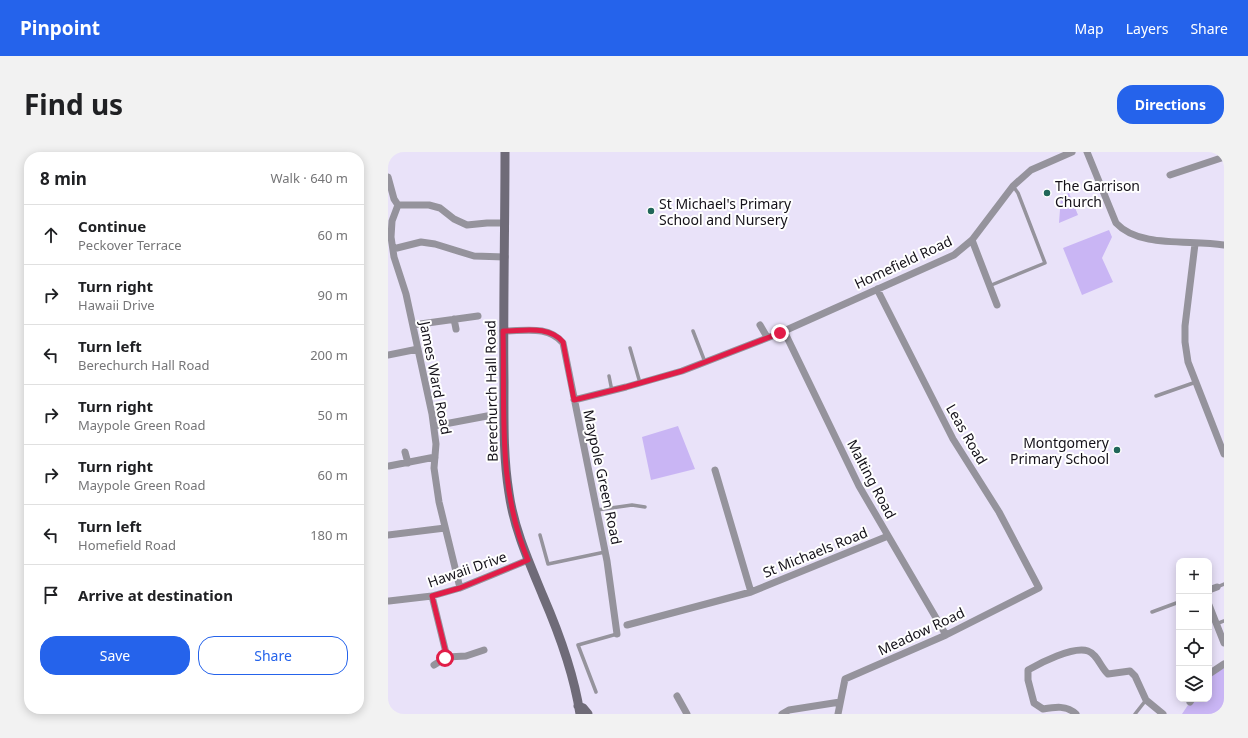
<!DOCTYPE html>
<html lang="en">
<head>
<meta charset="utf-8">
<style>
  :root { --surface:#fff; --page:#f2f2f2; --text:#202124; --muted:#757577; --line:#e0e0e0; --accent:#2563eb }
  body { margin:0; font-family:"Noto Sans",sans-serif; background:var(--page); color:var(--text) }
  .controls { position:absolute; right:12px; bottom:12px; display:grid; overflow:hidden; border-radius:8px; box-shadow:0 2px 10px #0003 }
  .controls button { width:36px; height:36px; display:grid; place-items:center; padding:0; border:0; border-bottom:1px solid var(--line); background:var(--surface); color:var(--text); font:20px sans-serif }
  .stop { position:absolute; width:12px; height:12px; margin:-9px; border:3px solid #e11d48; border-radius:50%; background:#fff }
  .stop.end { background:#e11d48; border-color:#fff; box-shadow:0 1px 4px #0008 }
  .list { margin:0; padding:0; list-style:none }
  h2 { display:flex; justify-content:space-between; align-items:center; height:52px; margin:0; padding:0 16px; font-size:17px }
  h2 small { font-size:13px; font-weight:400; color:var(--muted) }
  .list li { display:grid; grid-template-columns:26px 1fr auto; gap:12px; align-items:center; box-sizing:border-box; height:60px; padding:0 16px; border-top:1px solid var(--line) }
  .list b { display:block; font-size:15px; white-space:nowrap }
  .list p { margin:0; font-size:13px; white-space:nowrap; color:var(--muted) }
  .list em { font-size:13px; font-style:normal; color:var(--muted) }
  .actions { display:flex; gap:8px; padding:12px 16px }
  .actions a { flex:1; padding:9px 0; border:1px solid var(--accent); border-radius:16px; text-align:center; font-size:14px; color:var(--accent) }
  .actions .main { background:var(--accent); color:#fff }
  .icon { flex:none; width:22px; height:22px; fill:none; stroke:currentColor; stroke-width:2; stroke-linecap:round; stroke-linejoin:round }
  .map { position:relative; flex:none; width:836px; height:562px; overflow:hidden; border-radius:16px }
  header { display:flex; align-items:center; gap:24px; box-sizing:border-box; height:56px; padding:0 20px; background:var(--accent); color:#fff }
  header strong { font-size:19px }
  nav { display:flex; gap:22px; margin-inline-start:auto; font-size:14px }
  .intro { display:flex; align-items:center; justify-content:space-between; box-sizing:border-box; height:96px; padding:0 24px }
  h1 { margin:0; font-size:28px }
  .button { padding:10px 18px; border-radius:16px; background:var(--accent); color:#fff; font-size:14px; font-weight:700 }
  main { display:flex; gap:24px; padding:0 24px }
  aside { flex:1; background:var(--surface); border-radius:16px; box-shadow:0 2px 10px #0003 }
  .map>svg:first-child { display:block }
  .green { fill:#c9b5f4 }
  .lines { fill:none; stroke-linecap:round; stroke-linejoin:round }
  .lane { stroke:#95939c; stroke-width:3.5 }
  .street { stroke:#95939c; stroke-width:7 }
  .secondary { stroke:#6f6b78; stroke-width:9 }
  .route { stroke:#e11d48; stroke-width:5 }
  .poi-dot { fill:#206659; stroke:#fff; stroke-width:1.5 }
  .labels { text-anchor:middle; dominant-baseline:central; stroke-width:4; stroke-linejoin:round; paint-order:stroke }
  .poi-label { font-size:14px; fill:#141119; stroke:#fff; text-anchor:start }
  .street-label { font-size:14px; fill:#141119; stroke:#fff }
</style>
</head>
<body>
<header>
<strong>Pinpoint</strong>
<nav><a>Map</a><a>Layers</a><a>Share</a></nav>
</header>
<div class="intro"><h1>Find us</h1><a class="button">Directions</a></div>
<main>
<aside>
<h2>8 min<small>Walk · 640 m</small></h2>
<ul class="list">
<li><svg class="icon" aria-label="ahead" viewBox="0 0 24 24"><path d="M12 20V5M6 11l6-6 6 6"/></svg><div><b>Continue</b><p>Peckover Terrace</p></div><em>60 m</em></li>
<li><svg class="icon" aria-label="right" viewBox="0 0 24 24"><path d="M7 20v-9h11M14 6l5 5-5 5"/></svg><div><b>Turn right</b><p>Hawaii Drive</p></div><em>90 m</em></li>
<li><svg class="icon" aria-label="left" viewBox="0 0 24 24"><path d="M17 20v-9H6M10 6l-5 5 5 5"/></svg><div><b>Turn left</b><p>Berechurch Hall Road</p></div><em>200 m</em></li>
<li><svg class="icon" aria-label="right" viewBox="0 0 24 24"><path d="M7 20v-9h11M14 6l5 5-5 5"/></svg><div><b>Turn right</b><p>Maypole Green Road</p></div><em>50 m</em></li>
<li><svg class="icon" aria-label="right" viewBox="0 0 24 24"><path d="M7 20v-9h11M14 6l5 5-5 5"/></svg><div><b>Turn right</b><p>Maypole Green Road</p></div><em>60 m</em></li>
<li><svg class="icon" aria-label="left" viewBox="0 0 24 24"><path d="M17 20v-9H6M10 6l-5 5 5 5"/></svg><div><b>Turn left</b><p>Homefield Road</p></div><em>180 m</em></li>
<li><svg class="icon" aria-label="arrive" viewBox="0 0 24 24"><path d="M6 21V4h12l-3 4 3 4H6"/></svg><div><b>Arrive at destination</b></div></li>
</ul>
<div class="actions"><a class="main">Save</a><a>Share</a></div>
</aside>
<div class="map">
<svg width="836" height="562" viewBox="0 0 836 562">
  <rect width="100%" height="100%" fill="#e9e2f9"/>
  <!-- green -->
  <path class="green" d="M 681,41 L 690,63 L 671,71 L 673,44 Z
    M 721,78 L 724,85 L 714,106 L 725,130 L 694,143 L 675,96 Z
    M 290,274 L 307,317 L 263,328 L 254,285 Z
    M 836,516 L 836,562 L 794,562 L 804,547 L 821,547 L 821,523 Z"/>
  <g class="lines">
    <!-- lane -->
    <path class="lane" d="M 601,134 L 657,111 L 630,41 L 625,34
      M 305,179 L 317,210
      M 242,196 L 252,231
      M 221,224 L 224,239
      M 768,244 L 808,230
      M 209,358 L 244,353 L 257,355
      M 152,383 L 160,412 L 217,400
      M 829,435 L 836,432
      M 764,460 L 791,450
      M 828,472 L 836,469
      M 208,540 L 190,493 L 229,482
      M 747,562 L 758,548"/>
    <!-- street -->
    <path class="street" d="M 699,0 L 728,71 C 752,97 804,87 836,93
      M 782,23 L 836,5
      M 0,25 L 6,47 L 10,53 L 4,69 L 3,85 L 6,105 L 18,142 L 44,262 L 48,292 L 46,316 L 51,350 L 72,436
      M 10,53 L 41,53 L 52,56 L 66,67 L 79,73 L 99,71 L 117,71
      M 584,88 L 609,153
      M 807,92 L 797,174 L 797,190 L 800,210 L 836,302
      M 5,97 L 33,90 L 47,92 L 86,104 L 117,105
      M 66,167 L 68,177
      M 25,173 L 90,164
      M 372,173 L 379,185
      M 115,179 C 137,179 160,173 175,191 L 219,409 L 229,482
      M 0,203 L 30,197
      M 186,248 L 238,235 L 294,219 L 392,181
      M 46,274 L 99,264
      M 17,300 L 20,311
      M 1,314 L 47,305
      M 327,318 L 363,440
      M 0,383 L 57,376
      M 821,438 L 829,435
      M 44,444 L 59,505 L 46,513
      M 1,449 L 44,444 L 72,436 L 140,408
      M 821,453 L 836,491
      M 239,473 L 363,440 L 500,384
      M 558,483 L 471,334 L 396,179 L 566,103 L 584,88 L 625,34 L 643,18 L 684,0
      M 59,505 L 78,504 L 96,498
      M 821,522 L 836,512
      M 289,544 L 299,562
      M 802,550 L 804,547
      M 394,562 L 401,558 L 452,550
      M 450,562 L 457,527 L 558,483 L 651,436 L 611,360 L 565,287 L 489,137
      M 688,562 C 679,553 667,555 655,557 L 646,551 L 640,528 L 640,518 C 652,511 685,494 700,499 C 709,502 713,516 720,522 L 742,519 L 747,524 L 758,548 L 775,562"/>
    <!-- secondary -->
    <path class="secondary" d="M 117,0 C 117,77 115,153 116,230 C 116,267 115,304 121,341 C 126,377 141,410 155,444 C 171,481 186,522 192,562
      M 190,554 L 195,556 L 200,562"/>
  </g>
  <g class="lines">
    <!-- route -->
    <path class="route" d="M 57,506 L 59,505 L 44,444 L 72,436 L 140,408 C 109,336 117,255 115,179 C 137,179 160,173 175,190 L 186,248 L 238,235 L 294,219 L 392,181"/>
  </g>
  <!-- markers -->
  <g class="poi-dot">
    <circle cx="659" cy="41" r="4"/>
    <circle cx="263" cy="59" r="4"/>
    <circle cx="729" cy="298" r="4"/>
  </g>
  <g class="labels">
    <!-- poi labels -->
    <g class="poi-label">
      <text x="667" y="33">The Garrison<tspan x="667" dy="16">Church</tspan></text>
      <text x="271" y="51">St Michael's Primary<tspan x="271" dy="16">School and Nursery</tspan></text>
      <text x="721" y="290" text-anchor="end">Montgomery<tspan x="721" dy="16">Primary School</tspan></text>
    </g>
    <!-- street labels -->
    <g class="street-label">
      <text transform="translate(515 110) rotate(-25)">Homefield Road</text>
      <text transform="translate(48 226) rotate(79)">James Ward Road</text>
      <text transform="translate(103 239) rotate(-91)">Berechurch Hall Road</text>
      <text transform="translate(579 282) rotate(60)">Leas Road</text>
      <text transform="translate(215 325) rotate(78)">Maypole Green Road</text>
      <text transform="translate(484 327) rotate(62)">Malting Road</text>
      <text transform="translate(427 400) rotate(-22)">St Michaels Road</text>
      <text transform="translate(79 417) rotate(-19)">Hawaii Drive</text>
      <text transform="translate(533 479) rotate(-25)">Meadow Road</text>
    </g>
  </g>
</svg>
<div class="controls">
<button>+</button>
<button>−</button>
<button><svg class="icon" aria-label="locate" viewBox="0 0 24 24"><circle cx="12" cy="12" r="6"/><path d="M12 2v4M12 18v4M2 12h4M18 12h4"/></svg></button>
<button><svg class="icon" aria-label="layers" viewBox="0 0 24 24"><path d="M12 4l9 5-9 5-9-5zM3 14l9 5 9-5"/></svg></button>
</div>
<div class="stop" style="left:57px;top:506px"></div>
<div class="stop end" style="left:392px;top:181px"></div>
</div>
</main>
</body>
</html>
